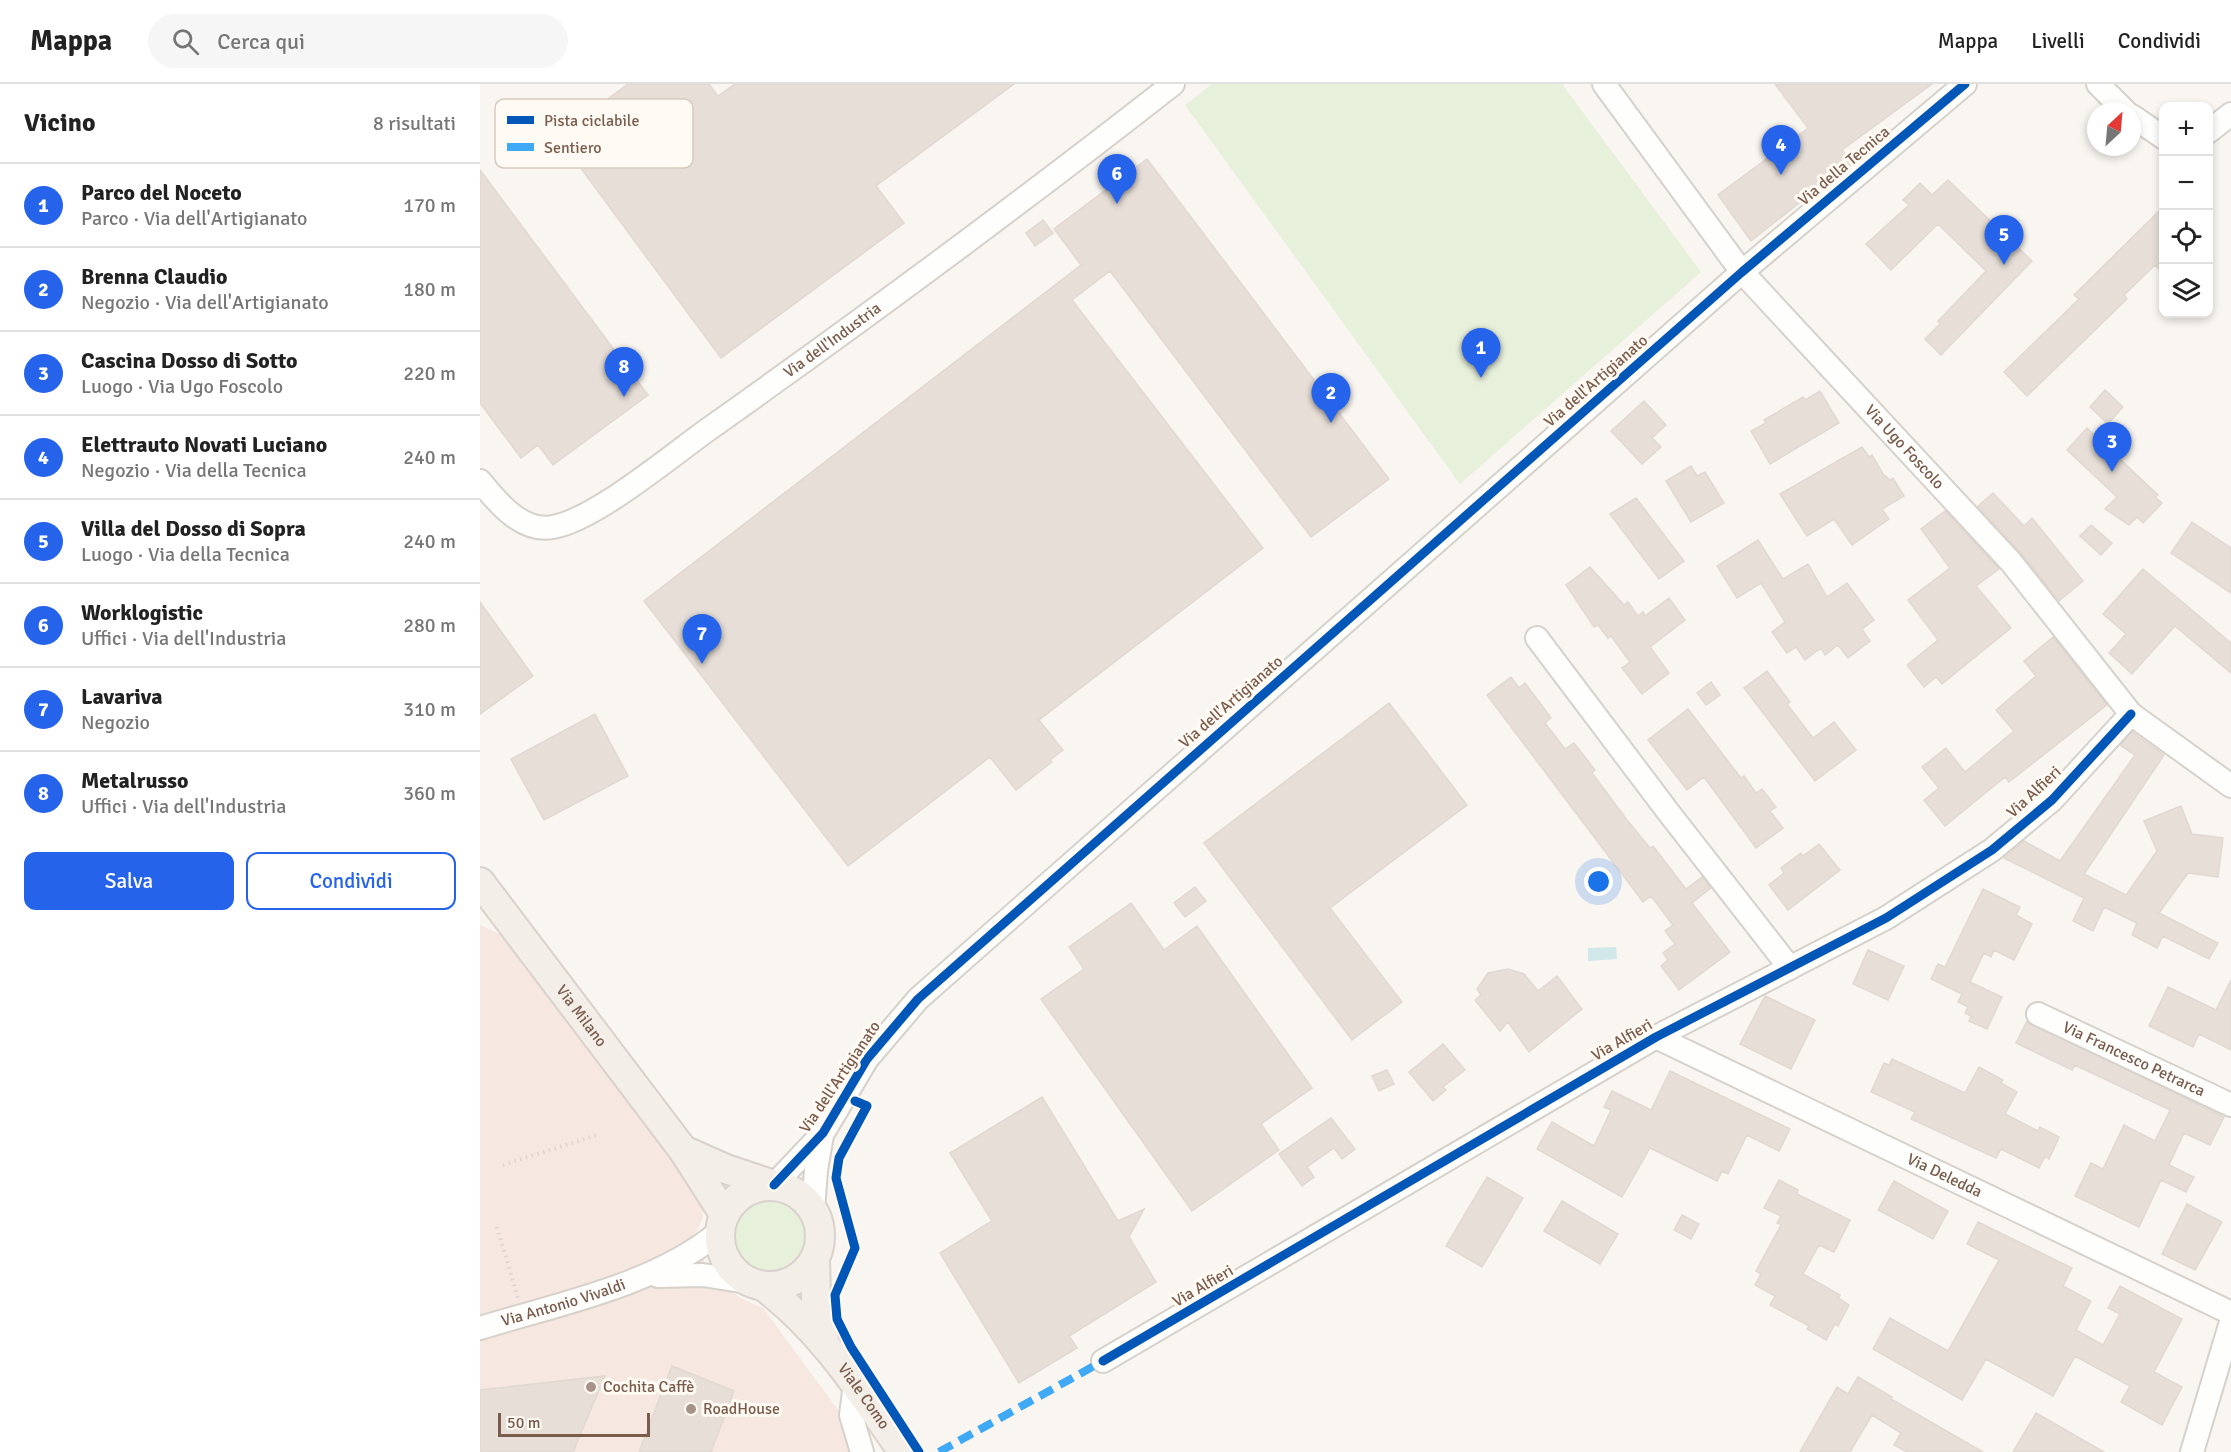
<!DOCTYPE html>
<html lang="it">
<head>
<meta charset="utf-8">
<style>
  :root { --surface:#fff; --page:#f6f6f6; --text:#222; --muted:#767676; --line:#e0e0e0; --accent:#2563eb }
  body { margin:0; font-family:Signika,sans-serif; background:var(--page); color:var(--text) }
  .controls { position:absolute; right:18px; top:18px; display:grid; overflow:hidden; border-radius:12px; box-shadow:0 3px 9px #0003 }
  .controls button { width:54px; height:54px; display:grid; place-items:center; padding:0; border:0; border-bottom:2px solid var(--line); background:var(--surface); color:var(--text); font:30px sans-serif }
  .compass { position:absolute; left:1607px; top:18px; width:54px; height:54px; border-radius:50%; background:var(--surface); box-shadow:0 3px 9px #0003; rotate:26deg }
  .scale { position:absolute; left:18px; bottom:15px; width:152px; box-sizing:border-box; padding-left:6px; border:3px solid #7a5c4d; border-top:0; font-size:16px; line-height:21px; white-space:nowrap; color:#7a5c4d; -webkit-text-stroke:4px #fffaf3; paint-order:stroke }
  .you { position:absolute; left:1119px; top:798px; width:21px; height:21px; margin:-15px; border:4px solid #fff; border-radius:50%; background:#1a73e8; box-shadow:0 0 0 9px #1a73e833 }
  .badge { display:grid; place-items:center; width:39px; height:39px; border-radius:50%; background:var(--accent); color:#fff; font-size:20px; font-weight:700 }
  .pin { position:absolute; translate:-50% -50px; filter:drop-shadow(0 2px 3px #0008) }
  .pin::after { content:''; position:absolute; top:32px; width:21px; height:18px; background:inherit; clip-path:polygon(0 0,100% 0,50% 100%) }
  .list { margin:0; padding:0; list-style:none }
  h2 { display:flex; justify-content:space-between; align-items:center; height:78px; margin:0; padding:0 24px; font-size:26px }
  h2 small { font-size:20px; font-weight:400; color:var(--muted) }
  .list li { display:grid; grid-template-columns:39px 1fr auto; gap:18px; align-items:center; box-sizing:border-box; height:84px; padding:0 24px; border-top:2px solid var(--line) }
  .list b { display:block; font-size:22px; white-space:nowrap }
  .list p { margin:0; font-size:20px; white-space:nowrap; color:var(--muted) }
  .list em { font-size:20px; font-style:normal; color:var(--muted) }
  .actions { display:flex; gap:12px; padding:18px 24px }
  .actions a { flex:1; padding:14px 0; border:2px solid var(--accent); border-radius:12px; text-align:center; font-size:21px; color:var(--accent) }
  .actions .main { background:var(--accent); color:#fff }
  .icon { flex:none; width:33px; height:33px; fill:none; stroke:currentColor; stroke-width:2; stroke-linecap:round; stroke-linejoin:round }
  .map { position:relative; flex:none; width:1751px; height:1368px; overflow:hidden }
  header { display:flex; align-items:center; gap:36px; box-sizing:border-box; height:84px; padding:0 30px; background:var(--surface); border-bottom:2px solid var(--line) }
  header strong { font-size:28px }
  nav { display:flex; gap:33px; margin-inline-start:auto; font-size:21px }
  .search { width:420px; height:54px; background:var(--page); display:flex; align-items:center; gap:15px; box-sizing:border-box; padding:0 21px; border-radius:33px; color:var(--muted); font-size:22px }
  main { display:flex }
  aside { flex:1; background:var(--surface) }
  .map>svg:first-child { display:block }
  .commercial { fill:#f6e8e1 }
  .green { fill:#e7f0db }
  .water { fill:#d0e8ea }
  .building { fill:#e6ded7; stroke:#e2d8d2; stroke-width:1.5 }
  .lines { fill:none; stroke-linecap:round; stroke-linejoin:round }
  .minor-casing { stroke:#d7d1cb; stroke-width:26 }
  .major-casing { stroke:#dad1cc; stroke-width:32 }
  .path { stroke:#dcd5d0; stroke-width:4; stroke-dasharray:1.5 4.5; stroke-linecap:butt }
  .minor { stroke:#fefefd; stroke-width:22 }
  .major { stroke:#f3eee8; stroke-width:28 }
  .quiet { stroke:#3fa9f5; stroke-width:8; stroke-dasharray:15 8; stroke-linecap:butt }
  .cycleway-casing { stroke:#fffaf3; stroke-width:13 }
  .cycleway { stroke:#0057b8; stroke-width:9 }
  .poi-dot { fill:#a69286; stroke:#fffaf3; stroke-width:2 }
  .labels { text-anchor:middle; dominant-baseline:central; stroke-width:6; stroke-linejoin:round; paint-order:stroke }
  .street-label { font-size:16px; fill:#7a5c4d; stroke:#fffaf3 }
  .poi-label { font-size:16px; fill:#7a5c4d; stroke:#fffaf3; text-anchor:start }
  .key { fill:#fffaf3; stroke:#d7cbc1; stroke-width:1.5 }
  .key-label { font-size:16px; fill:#7a5c4d }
</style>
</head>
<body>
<header>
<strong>Mappa</strong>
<div class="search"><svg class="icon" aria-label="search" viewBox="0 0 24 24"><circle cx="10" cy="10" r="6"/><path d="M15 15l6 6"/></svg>Cerca qui</div>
<nav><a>Mappa</a><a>Livelli</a><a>Condividi</a></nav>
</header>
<main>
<aside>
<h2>Vicino<small>8 risultati</small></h2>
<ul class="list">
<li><span class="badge">1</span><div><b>Parco del Noceto</b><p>Parco · Via dell'Artigianato</p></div><em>170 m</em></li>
<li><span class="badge">2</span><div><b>Brenna Claudio</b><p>Negozio · Via dell'Artigianato</p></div><em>180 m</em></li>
<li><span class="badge">3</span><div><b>Cascina Dosso di Sotto</b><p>Luogo · Via Ugo Foscolo</p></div><em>220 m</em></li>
<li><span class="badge">4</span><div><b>Elettrauto Novati Luciano</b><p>Negozio · Via della Tecnica</p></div><em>240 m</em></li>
<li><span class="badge">5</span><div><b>Villa del Dosso di Sopra</b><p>Luogo · Via della Tecnica</p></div><em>240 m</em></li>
<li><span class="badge">6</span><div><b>Worklogistic</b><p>Uffici · Via dell'Industria</p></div><em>280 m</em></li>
<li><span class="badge">7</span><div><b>Lavariva</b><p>Negozio</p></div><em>310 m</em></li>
<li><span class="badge">8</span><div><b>Metalrusso</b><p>Uffici · Via dell'Industria</p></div><em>360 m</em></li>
</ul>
<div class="actions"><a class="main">Salva</a><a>Condividi</a></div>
</aside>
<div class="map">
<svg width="1751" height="1368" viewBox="0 0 1751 1368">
  <rect width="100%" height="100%" fill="#f9f5f0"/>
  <!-- commercial -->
  <path class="commercial" d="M 0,841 L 20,850 L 222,1110 L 223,1134 L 213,1153 L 230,1191 L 260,1214 L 283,1224 L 389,1368 L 0,1368 Z"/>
  <!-- green -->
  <path class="green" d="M 732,0 L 1082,0 L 1221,188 L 980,400 L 705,21 Z
    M249 1152a41 41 0 1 1 82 0a41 41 0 1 1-82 0Z"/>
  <!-- water -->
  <path class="water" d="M 1136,863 L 1137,875 L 1108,877 L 1108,864 Z"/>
  <!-- building -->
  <path class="building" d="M 148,0 L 229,0 L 238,12 L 255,0 L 534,0 L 396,102 L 424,139 L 241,274 L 77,52 Z
    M 1295,0 L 1452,0 L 1362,66 L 1371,78 L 1271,157 L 1238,111 L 1328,44 Z
    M 667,75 L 909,395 L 831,453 L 630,187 L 592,216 L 783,464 L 559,636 L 583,666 L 570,676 L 572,678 L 536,706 L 510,673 L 368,782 L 164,517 L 601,181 L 574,145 Z
    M 0,86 L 168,311 L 73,381 L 58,361 L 41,374 L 0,319 Z
    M 1468,96 L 1552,177 L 1461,271 L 1445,255 L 1460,240 L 1458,237 L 1506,187 L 1458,140 L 1411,186 L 1386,160 L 1429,121 L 1423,116 L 1440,99 L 1452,111 Z
    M 1683,123 L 1683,189 L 1675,181 L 1644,211 L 1647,215 L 1547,312 L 1524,288 L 1599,215 L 1594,211 Z
    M 563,136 L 573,149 L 555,162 L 546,149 Z
    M 1625,306 L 1643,323 L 1628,340 L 1610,323 Z
    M 1340,307 L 1359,339 L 1290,380 L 1271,347 L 1286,339 L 1284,336 L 1323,313 L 1325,316 Z
    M 1164,317 L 1186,341 L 1172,354 L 1181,363 L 1162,380 L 1131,347 Z
    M 1607,344 L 1678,411 L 1675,413 L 1682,419 L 1663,439 L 1657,433 L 1649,441 L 1625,425 L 1637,413 L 1587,366 Z
    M 1382,363 L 1389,373 L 1392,371 L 1403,390 L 1410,396 L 1413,394 L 1424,412 L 1402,425 L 1409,435 L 1372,461 L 1354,435 L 1327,452 L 1300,410 Z
    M 1211,382 L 1217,392 L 1225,388 L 1244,419 L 1211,438 L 1186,397 Z
    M 1513,409 L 1544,442 L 1552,434 L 1603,497 L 1579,517 L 1541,469 L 1498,422 Z
    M 1156,414 L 1204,477 L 1179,495 L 1130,430 Z
    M 1465,427 L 1519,485 L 1496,502 L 1531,544 L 1462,600 L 1456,593 L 1444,603 L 1427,581 L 1458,556 L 1428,516 L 1470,484 L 1441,445 Z
    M 1712,438 L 1751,464 L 1751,509 L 1691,469 Z
    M 1611,441 L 1632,459 L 1621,471 L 1600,452 Z
    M 1278,456 L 1303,495 L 1328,480 L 1347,513 L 1367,499 L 1394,536 L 1382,545 L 1390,557 L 1368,574 L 1358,561 L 1345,571 L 1341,564 L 1325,576 L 1316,563 L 1307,569 L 1292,548 L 1305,538 L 1281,499 L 1257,514 L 1237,482 Z
    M 1110,483 L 1144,521 L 1148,518 L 1158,532 L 1163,528 L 1165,532 L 1189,514 L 1205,536 L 1170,563 L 1189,589 L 1162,610 L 1142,584 L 1150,578 L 1131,552 L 1128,554 L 1118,541 L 1114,543 L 1086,501 Z
    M 1663,485 L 1751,559 L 1751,589 L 1695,542 L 1652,590 L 1629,569 L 1646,550 L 1623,530 Z
    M 0,518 L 53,592 L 0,630 Z
    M 1573,553 L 1627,621 L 1529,698 L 1525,693 L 1465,742 L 1444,716 L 1459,704 L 1442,683 L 1466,664 L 1485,688 L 1534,647 L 1516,626 L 1556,592 L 1544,577 Z
    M 1287,587 L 1310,618 L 1307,620 L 1333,654 L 1354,638 L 1376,666 L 1335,697 L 1264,604 Z
    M 1031,593 L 1039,604 L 1045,599 L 1071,634 L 1065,639 L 1085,665 L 1094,659 L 1115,686 L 1112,689 L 1147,736 L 1170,764 L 1173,762 L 1206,805 L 1222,793 L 1231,804 L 1212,819 L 1250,868 L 1199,906 L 1181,882 L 1188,876 L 1183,869 L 1195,860 L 1185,847 L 1193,841 L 1171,812 L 1163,818 L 1007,611 Z
    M 1231,598 L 1240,611 L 1226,621 L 1217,609 Z
    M 909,619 L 987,721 L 850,824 L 922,918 L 872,956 L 724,759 Z
    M 1208,625 L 1261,694 L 1264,692 L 1276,709 L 1282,705 L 1296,723 L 1290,727 L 1303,744 L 1276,764 L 1224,693 L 1207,706 L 1168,656 Z
    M 115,630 L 148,692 L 64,736 L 31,675 Z
    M 1652,648 L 1684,671 L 1604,790 L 1646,811 L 1677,767 L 1664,737 L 1701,722 L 1712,750 L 1743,754 L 1738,793 L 1708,789 L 1679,829 L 1738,859 L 1729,875 L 1683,852 L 1677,864 L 1652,851 L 1657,839 L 1624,823 L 1613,847 L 1593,837 L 1604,814 L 1524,774 L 1544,757 L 1580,777 L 1655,671 L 1640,661 Z
    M 1339,760 L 1360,786 L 1308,826 L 1289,801 L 1304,789 L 1301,784 L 1321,769 L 1323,772 Z
    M 715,803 L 726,817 L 705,833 L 694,819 Z
    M 1503,805 L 1540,823 L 1536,831 L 1552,840 L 1534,876 L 1514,866 L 1511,873 L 1504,869 L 1490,898 L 1522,913 L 1507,945 L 1489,937 L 1491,932 L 1485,929 L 1488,923 L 1478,918 L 1482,910 L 1451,895 L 1458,880 L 1465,883 Z
    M 651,819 L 684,866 L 717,842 L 832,1004 L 781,1040 L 799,1066 L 712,1127 L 561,915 L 604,885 L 589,863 Z
    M 1388,866 L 1424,882 L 1408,916 L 1373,900 Z
    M 1028,885 L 1044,890 L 1058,907 L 1077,892 L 1102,925 L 1049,968 L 1028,938 L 1020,947 L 995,916 L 1001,911 L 997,905 L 1008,889 Z
    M 1751,896 L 1751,966 L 1719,950 L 1713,963 L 1669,942 L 1688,903 L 1736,926 Z
    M 1285,912 L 1335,936 L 1311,985 L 1260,960 Z
    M 1547,937 L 1744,1033 L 1730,1061 L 1704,1049 L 1689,1081 L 1714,1093 L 1706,1108 L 1681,1096 L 1659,1143 L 1595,1112 L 1611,1079 L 1623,1085 L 1644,1041 L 1675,1057 L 1690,1026 L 1595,981 L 1592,986 L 1536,959 Z
    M 963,960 L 985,986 L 963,1003 L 966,1006 L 953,1017 L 929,988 Z
    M 1412,975 L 1485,1009 L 1499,983 L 1523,996 L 1521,999 L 1537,1008 L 1525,1030 L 1558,1047 L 1560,1043 L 1579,1053 L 1569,1075 L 1565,1072 L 1559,1084 L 1521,1065 L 1516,1074 L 1431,1035 L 1435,1028 L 1391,1008 L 1404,979 L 1409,981 Z
    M 907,986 L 914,1000 L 899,1007 L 892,992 Z
    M 1190,987 L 1310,1045 L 1299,1067 L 1267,1051 L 1248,1090 L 1242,1087 L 1237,1097 L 1170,1064 L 1142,1113 L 1057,1065 L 1072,1038 L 1114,1062 L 1131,1026 L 1124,1023 L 1132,1007 L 1171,1026 Z
    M 562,1013 L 638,1137 L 664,1125 L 649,1153 L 676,1198 L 589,1252 L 597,1264 L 539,1299 L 460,1169 L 512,1137 L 470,1069 Z
    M 851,1034 L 875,1065 L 862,1075 L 854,1064 L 827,1083 L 834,1093 L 822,1102 L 799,1070 Z
    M 1007,1093 L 1043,1114 L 1002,1183 L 966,1162 Z
    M 1299,1096 L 1318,1106 L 1317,1110 L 1370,1136 L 1354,1168 L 1339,1161 L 1323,1190 L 1360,1211 L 1358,1214 L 1369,1221 L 1358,1242 L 1355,1240 L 1346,1256 L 1327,1245 L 1329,1242 L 1290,1221 L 1295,1212 L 1275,1201 L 1281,1190 L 1276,1187 L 1301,1141 L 1297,1139 L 1301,1132 L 1284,1124 Z
    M 1414,1097 L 1468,1127 L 1453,1155 L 1398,1126 Z
    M 1082,1117 L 1138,1150 L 1120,1180 L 1064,1147 Z
    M 1707,1120 L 1742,1138 L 1715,1186 L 1682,1170 Z
    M 1202,1131 L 1219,1140 L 1211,1155 L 1194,1146 Z
    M 1498,1138 L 1592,1184 L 1583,1202 L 1611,1217 L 1596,1246 L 1623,1261 L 1640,1230 L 1628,1224 L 1640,1202 L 1702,1235 L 1674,1288 L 1702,1303 L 1682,1341 L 1641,1318 L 1650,1302 L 1595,1272 L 1573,1312 L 1506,1275 L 1482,1316 L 1393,1265 L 1410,1234 L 1468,1267 L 1519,1176 L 1487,1160 Z
    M 192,1282 L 254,1307 L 231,1368 L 159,1368 Z
    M 125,1292 L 93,1368 L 0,1368 L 0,1306 Z
    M 1378,1293 L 1412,1313 L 1411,1315 L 1503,1368 L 1427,1368 L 1414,1361 L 1421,1349 L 1392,1331 L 1370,1368 L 1320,1368 L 1357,1303 L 1368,1310 Z
    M 1556,1329 L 1624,1368 L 1533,1368 Z"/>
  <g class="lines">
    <defs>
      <g id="minor">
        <path id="s1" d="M 1124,0 L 1262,188 L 1531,478 L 1651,630 L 1751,702"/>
        <path d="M 1618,0 L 1645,27"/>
        <path d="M 1652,32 L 1684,54"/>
        <path d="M 1728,48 L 1751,30"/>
        <path id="s2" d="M 0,397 C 17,418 42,449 73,443 C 114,436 190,373 226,347 C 384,235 541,119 693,0"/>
        <path d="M 1057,554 L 1189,729 L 1310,884"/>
        <path id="s3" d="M 1558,930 L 1751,1021"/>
        <path id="s4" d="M 1176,953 L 1751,1229"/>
        <path d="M 294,1101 L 343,1049 L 387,975 L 438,915 L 1262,188 L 1485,0"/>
        <path d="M 333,1126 L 336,1086 L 342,1051"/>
        <path d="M 178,1192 L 223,1191 L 267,1198"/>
        <path id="s5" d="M 0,1244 C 78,1220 176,1201 239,1148"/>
        <path d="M 623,1277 L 1176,953 L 1406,834 L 1512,766 L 1572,716 L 1651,630"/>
        <path d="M 375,1300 L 371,1331 L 382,1368"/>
        <path d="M 1712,1368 L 1751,1238"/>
      </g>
      <g id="major">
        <path id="s6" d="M 0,798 L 203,1066 L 244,1130"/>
        <path d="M 203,1066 L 246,1085 L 294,1101"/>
        <circle cx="290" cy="1152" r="50"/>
        <path d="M 335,1175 L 336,1216 L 344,1257"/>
        <path id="s7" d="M 283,1202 C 344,1248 380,1307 423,1368"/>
      </g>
    </defs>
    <!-- minor casing -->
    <use href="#minor" class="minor-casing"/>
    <!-- major casing -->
    <use href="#major" class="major-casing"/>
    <!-- path -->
    <path class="path" d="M 23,1081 L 117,1051
      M 17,1143 L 38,1214"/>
    <!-- minor -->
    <use href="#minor" class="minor"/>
    <!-- major -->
    <use href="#major" class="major"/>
    <!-- quiet -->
    <path class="quiet" d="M 459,1368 L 623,1277"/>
    <defs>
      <path id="cycleway" d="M 375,1017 L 387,1022 L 359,1074 L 356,1094 L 375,1164 L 355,1211 L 357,1235 L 371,1263 L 439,1368
        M 294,1101 L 343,1049 L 387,975 L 438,915 L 1262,188 L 1485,0
        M 623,1277 L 1176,953 L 1406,834 L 1512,766 L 1572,716 L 1651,630"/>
    </defs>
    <!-- cycleway casing -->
    <use href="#cycleway" class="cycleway-casing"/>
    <!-- cycleway -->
    <use href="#cycleway" class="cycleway"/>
  </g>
  <!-- markers -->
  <g class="poi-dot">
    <circle cx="111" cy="1303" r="6"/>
    <circle cx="211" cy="1325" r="6"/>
  </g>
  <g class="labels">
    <!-- street labels -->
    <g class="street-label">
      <text transform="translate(1364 82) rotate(-40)">Via della Tecnica</text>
      <text stroke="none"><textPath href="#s2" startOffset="428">Via dell'Industria</textPath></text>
      <text transform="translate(1116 297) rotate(-41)">Via dell'Artigianato</text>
      <text stroke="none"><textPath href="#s1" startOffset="472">Via Ugo Foscolo</textPath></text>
      <text transform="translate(751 618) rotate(-41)">Via dell'Artigianato</text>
      <text transform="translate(1554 708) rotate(-43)">Via Alfieri</text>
      <text stroke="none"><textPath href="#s6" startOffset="168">Via Milano</textPath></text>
      <text transform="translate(1142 956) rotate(-30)">Via Alfieri</text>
      <text stroke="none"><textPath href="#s3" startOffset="106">Via Francesco Petrarca</textPath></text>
      <text transform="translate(360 993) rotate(-56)">Via dell'Artigianato</text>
      <text stroke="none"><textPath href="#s4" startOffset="320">Via Deledda</textPath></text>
      <text transform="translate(723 1202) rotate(-30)">Via Alfieri</text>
      <text stroke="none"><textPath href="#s5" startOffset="87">Via Antonio Vivaldi</textPath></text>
      <text stroke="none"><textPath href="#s7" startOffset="150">Viale Como</textPath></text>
    </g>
    <!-- poi labels -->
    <g class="poi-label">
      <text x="123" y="1303">Cochita Caffè</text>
      <text x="223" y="1325">RoadHouse</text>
    </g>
  </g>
  <!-- legend -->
  <rect x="15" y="15" width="198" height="69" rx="9" class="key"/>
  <rect x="27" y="32" width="27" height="8" fill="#0057b8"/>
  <rect x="27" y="59" width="27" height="8" fill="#3fa9f5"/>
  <g class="key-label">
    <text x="64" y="42">Pista ciclabile</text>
    <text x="64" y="69">Sentiero</text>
  </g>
</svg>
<div class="controls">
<button>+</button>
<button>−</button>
<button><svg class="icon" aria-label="locate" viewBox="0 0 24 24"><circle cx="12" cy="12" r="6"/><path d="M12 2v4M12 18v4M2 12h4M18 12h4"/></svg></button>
<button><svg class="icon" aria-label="layers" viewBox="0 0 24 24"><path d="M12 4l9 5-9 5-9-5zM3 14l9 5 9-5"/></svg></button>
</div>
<svg class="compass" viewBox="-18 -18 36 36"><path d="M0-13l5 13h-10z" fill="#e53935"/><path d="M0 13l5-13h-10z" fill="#767676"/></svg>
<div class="scale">50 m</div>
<div class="you"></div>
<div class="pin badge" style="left:1001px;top:294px">1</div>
<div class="pin badge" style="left:851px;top:339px">2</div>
<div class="pin badge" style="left:1632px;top:388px">3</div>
<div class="pin badge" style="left:1301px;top:91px">4</div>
<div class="pin badge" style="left:1524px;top:181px">5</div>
<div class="pin badge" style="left:637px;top:120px">6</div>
<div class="pin badge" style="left:222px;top:580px">7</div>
<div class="pin badge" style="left:144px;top:313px">8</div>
</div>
</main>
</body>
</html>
